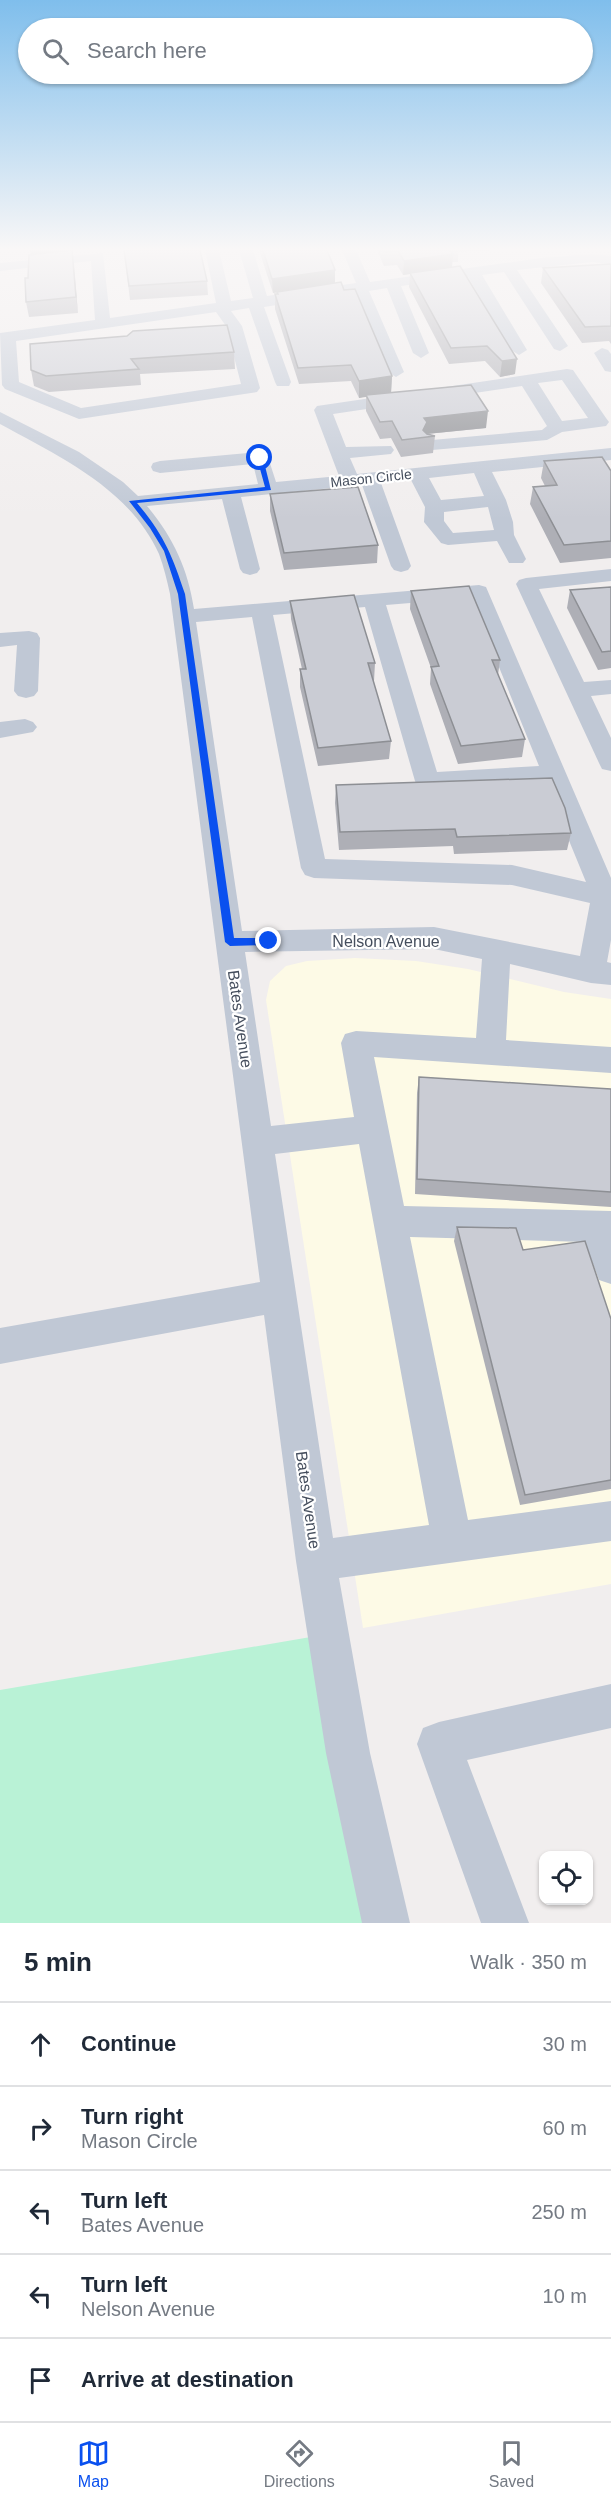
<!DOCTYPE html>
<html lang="en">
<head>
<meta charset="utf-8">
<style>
  :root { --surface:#fff; --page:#f2f2f3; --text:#1f2937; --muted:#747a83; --line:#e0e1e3; --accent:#0a50ef }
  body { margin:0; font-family:Helvetica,sans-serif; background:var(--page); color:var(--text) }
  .controls { position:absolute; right:18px; bottom:18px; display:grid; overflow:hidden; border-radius:12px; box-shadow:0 2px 4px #0004 }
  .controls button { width:54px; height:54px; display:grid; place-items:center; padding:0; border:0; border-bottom:2px solid var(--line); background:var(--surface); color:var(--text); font:30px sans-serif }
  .stop { position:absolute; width:18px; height:18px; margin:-14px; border:4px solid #0a50ef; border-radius:50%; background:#fff }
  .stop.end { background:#0a50ef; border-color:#fff; box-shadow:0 2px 6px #0008 }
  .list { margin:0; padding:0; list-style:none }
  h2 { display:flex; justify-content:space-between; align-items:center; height:78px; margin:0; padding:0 24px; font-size:26px }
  h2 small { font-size:20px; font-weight:400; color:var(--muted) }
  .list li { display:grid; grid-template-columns:39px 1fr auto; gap:18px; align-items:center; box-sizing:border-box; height:84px; padding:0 24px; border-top:2px solid var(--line) }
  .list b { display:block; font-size:22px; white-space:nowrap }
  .list p { margin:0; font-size:20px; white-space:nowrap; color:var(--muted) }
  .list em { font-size:20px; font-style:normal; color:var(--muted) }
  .icon { flex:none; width:33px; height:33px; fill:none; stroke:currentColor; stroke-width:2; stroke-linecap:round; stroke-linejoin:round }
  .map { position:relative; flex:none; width:611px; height:1923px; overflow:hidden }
  .search { position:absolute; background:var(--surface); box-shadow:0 2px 4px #0004; left:18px; right:18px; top:18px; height:66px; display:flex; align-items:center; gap:15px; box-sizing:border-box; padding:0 21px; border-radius:33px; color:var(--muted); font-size:22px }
  .sheet { height:498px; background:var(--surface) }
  nav { display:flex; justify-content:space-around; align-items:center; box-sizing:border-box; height:84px; border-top:2px solid var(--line); background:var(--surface); font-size:16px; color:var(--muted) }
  nav a { display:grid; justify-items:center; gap:3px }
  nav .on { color:var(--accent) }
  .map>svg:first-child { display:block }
  .commercial { fill:#fdfae6 }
  .green { fill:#b9f2d6 }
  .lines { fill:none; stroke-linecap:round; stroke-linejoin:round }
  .minor { fill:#c0c8d5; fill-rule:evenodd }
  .wall { fill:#aeafb6 }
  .shaded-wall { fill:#8d8f94 }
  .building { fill:#caccd4; stroke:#8d8f94; stroke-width:1.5 }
  .route { fill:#0a50ef }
  .labels { text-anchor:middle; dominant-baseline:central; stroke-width:4.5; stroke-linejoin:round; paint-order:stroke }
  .far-street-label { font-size:14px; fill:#454e5d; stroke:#fff }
  .street-label { font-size:16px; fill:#454e5d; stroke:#fff }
</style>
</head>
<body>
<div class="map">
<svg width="611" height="1923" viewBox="0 0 611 1923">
  <rect width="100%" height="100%" fill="#f1eeee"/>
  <!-- commercial -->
  <path class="commercial" d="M 355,958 L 416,961 L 468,969 L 564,992 L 611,999 L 611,1584 L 363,1628 L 266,1000 L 270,981 L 286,966 L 307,961 Z"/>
  <!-- green -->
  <path class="green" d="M 328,1634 L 386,1923 L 0,1923 L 0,1690 Z"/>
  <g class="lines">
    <!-- minor -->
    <path class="minor" d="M 205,250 L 219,250 L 231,301 L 253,298 L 239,250 L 253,250 L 267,296 L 356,283 L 342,250 L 356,250 L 370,282 L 541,258 L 592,254 L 611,256 L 611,264 L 592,262 L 517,270 L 568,346 L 560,351 L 554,349 L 504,272 L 482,275 L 527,350 L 519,355 L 511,350 L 468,277 L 401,286 L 429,353 L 421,358 L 413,353 L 387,288 L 369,291 L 404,372 L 396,377 L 388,372 L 354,293 L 264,307 L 291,382 L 289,386 L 277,386 L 275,382 L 249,308 L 231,311 L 242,326 L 260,388 L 257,392 L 79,419 L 5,389 L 2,385 L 0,333 L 95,320 L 91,261 L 0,271 L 0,263 L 103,253 L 110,318 L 216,303 ZM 216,312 L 226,326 L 241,384 L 81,408 L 19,382 L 16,341 Z
      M 602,348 L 608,350 L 611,354 L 611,372 L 605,371 L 594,353 Z
      M 567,369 L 573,370 L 606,418 L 609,422 L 606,426 L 562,432 L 547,440 L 432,450 L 426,449 L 423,445 L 426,441 L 432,440 L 542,430 L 547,426 L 522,386 L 333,414 L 346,447 L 391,446 L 394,450 L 391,454 L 350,458 L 357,474 L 611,448 L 611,460 L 492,472 L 506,500 L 513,522 L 514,535 L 526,559 L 523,563 L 509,563 L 497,541 L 448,545 L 441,543 L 424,522 L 425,507 L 411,480 L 381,483 L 411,566 L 408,570 L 401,572 L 394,570 L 391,566 L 362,485 L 241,497 L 260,569 L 257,573 L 250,575 L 243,573 L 240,569 L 222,499 L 147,506 C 173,537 188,569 194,609 L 479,585 L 486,587 L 611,878 L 611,940 L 607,962 L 611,963 L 611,985 L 591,983 L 510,964 L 506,1040 L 611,1047 L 611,1073 L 374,1057 L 404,1206 L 611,1211 L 611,1284 L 599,1280 L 585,1242 L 410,1237 L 468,1520 L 611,1501 L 611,1541 L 339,1578 L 370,1753 L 410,1923 L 362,1923 L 326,1753 L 296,1561 L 264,1315 L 0,1364 L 0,1328 L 260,1282 L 170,594 C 167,581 164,567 159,554 C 129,488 60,457 0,424 L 0,412 L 79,452 L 123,482 L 138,496 L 258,484 L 253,464 L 160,473 L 153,471 L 151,467 L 153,463 L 160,461 L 260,452 L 267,454 L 276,482 L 339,476 L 314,410 L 317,406 ZM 562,380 L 588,418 L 562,421 L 538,383 ZM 474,473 L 484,496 L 441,500 L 429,478 ZM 488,507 L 494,530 L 453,533 L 444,521 L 444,512 ZM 471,598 L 539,766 L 437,772 L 386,605 ZM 365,607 L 415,781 L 418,787 L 427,789 L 545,782 L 586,882 L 512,865 L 325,859 L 273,615 ZM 252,617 L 301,868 L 305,875 L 314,878 L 512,885 L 590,903 L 580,956 L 434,927 L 242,931 L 196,622 ZM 434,949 L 482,959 L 476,1038 L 356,1031 L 345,1034 L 341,1043 L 354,1117 L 271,1126 L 245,952 ZM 359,1144 L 429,1525 L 333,1538 L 275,1154 Z
      M 611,569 L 611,581 L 539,589 L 584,682 L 611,680 L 611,694 L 591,696 L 611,738 L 611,771 L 602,769 L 599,763 L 516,584 L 519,580 L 526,578 Z
      M 29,631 L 37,633 L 40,638 L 38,691 L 34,696 L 26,698 L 18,696 L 14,691 L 17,645 L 0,647 L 0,633 Z
      M 25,719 L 33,722 L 37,727 L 33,732 L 0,738 L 0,722 Z
      M 611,1684 L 611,1728 L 467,1760 L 529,1923 L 481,1923 L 417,1744 L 423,1728 L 439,1722 Z"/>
  </g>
  <!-- wall -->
  <path class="wall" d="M 124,250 L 207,281 L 208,295 L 130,300 Z
    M 259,250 L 327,250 L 335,283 L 344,290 L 392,376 L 391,393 L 486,428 L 427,434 L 435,436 L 433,453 L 401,457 L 391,438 L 380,439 L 366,411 L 366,396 L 359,398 L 351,381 L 299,384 L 275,309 L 275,294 L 277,294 L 277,292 L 273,293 Z
    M 377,250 L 495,250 L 458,252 L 458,262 L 452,262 L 452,267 L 515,374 L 500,377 L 485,361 L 449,364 L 409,287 L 410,274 L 403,275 L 397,265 L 384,266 Z
    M 31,254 L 73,254 L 78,313 L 29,317 L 26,302 Z
    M 611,264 L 611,344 L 609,341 L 582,343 L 541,283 L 543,268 Z
    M 127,336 L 234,352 L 235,369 L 140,374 L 141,385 L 49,392 L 34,386 L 31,370 Z
    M 544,461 L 611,471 L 611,558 L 560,563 L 530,504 L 533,487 L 545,486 L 541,478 Z
    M 270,494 L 378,545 L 377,563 L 284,570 L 270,511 Z
    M 611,587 L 611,668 L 598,670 L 567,608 L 570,590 Z
    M 411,591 L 500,660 L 498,675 L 525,739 L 522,757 L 458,764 L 430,684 L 431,668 L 410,609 Z
    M 290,601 L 375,663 L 374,681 L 373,681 L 391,741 L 389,759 L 318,766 L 300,687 L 300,669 L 302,669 L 291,619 Z
    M 336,785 L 571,833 L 567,850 L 454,854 L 453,846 L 339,850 L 335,803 Z
    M 419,1077 L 611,1089 L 611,1207 L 415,1194 L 417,1093 Z
    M 457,1227 L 523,1250 L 611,1319 L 611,1489 L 520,1505 L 454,1241 Z"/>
  <!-- shaded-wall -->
  <path class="shaded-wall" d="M 30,250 L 72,250 L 78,313 L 76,297 L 31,258 Z
    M 453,254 L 452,268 L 403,275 L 404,261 Z
    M 335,270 L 335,284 L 273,293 L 272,279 Z
    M 517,359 L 515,374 L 500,377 L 502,361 Z
    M 392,376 L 391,393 L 359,398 L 359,381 Z
    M 488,411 L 486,428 L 426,434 L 422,438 L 424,418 Z"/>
  <!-- building -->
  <path class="building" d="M 72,250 L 76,297 L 26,302 L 25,278 L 28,278 L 29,255 Z
    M 124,250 L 200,250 L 207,281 L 129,286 Z
    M 263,250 L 327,250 L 335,270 L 272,279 Z
    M 384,250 L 450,250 L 453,254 L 404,261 L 398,251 L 385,252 Z
    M 611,264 L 611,326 L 585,327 L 543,268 Z
    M 460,266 L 517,359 L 502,361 L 487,346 L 451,348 L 410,273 Z
    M 341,282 L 344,290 L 355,289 L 392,376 L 359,381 L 351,365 L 298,368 L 275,294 L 278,294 L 277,292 Z
    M 227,325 L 234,352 L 131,359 L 139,369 L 46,376 L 31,370 L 30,344 L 127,336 L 133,331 Z
    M 471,385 L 488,411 L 424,418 L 427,422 L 423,430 L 427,434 L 435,436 L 402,440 L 392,421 L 380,422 L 366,395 Z
    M 602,457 L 611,471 L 611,541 L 564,545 L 533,487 L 557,485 L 544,461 Z
    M 358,487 L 378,545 L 284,553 L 270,494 Z
    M 469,586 L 500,660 L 492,660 L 525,739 L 461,746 L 431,667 L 439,666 L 411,591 Z
    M 611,587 L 611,651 L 602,652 L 570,590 Z
    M 354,595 L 375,663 L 368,663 L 391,741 L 318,748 L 300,669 L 306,669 L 290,601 Z
    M 552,778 L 565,808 L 571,833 L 457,837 L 455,829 L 340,832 L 336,785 Z
    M 419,1077 L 611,1089 L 611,1192 L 417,1179 Z
    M 457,1227 L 516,1228 L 523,1250 L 585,1241 L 611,1319 L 611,1480 L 525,1495 Z"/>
  <!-- sky -->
  <linearGradient id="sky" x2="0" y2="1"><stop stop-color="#7fbeec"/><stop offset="0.48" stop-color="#f9f7f7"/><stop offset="1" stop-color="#f9f7f7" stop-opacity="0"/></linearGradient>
  <rect width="611" height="519" fill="url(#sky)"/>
  <!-- route -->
  <path class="route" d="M 260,456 L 263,458 L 271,490 L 137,503 C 164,535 172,555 185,594 L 234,938 L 269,938 L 274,941 L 269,945 L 230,946 L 225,942 L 178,594 L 164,551 L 150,528 L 129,501 L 265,487 L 257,458 Z"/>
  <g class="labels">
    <!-- far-street labels -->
    <g class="far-street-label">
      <text transform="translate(371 478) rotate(-6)">Mason Circle</text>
    </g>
    <!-- street labels -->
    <g class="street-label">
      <text x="386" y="941">Nelson Avenue</text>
      <text transform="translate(240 1019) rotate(82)">Bates Avenue</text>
      <text transform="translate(308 1500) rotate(82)">Bates Avenue</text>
    </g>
  </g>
</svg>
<div class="controls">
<button><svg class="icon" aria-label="locate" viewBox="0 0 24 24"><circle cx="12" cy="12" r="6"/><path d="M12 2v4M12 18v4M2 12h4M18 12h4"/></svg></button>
</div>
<div class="stop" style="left:260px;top:458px"></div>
<div class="stop end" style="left:269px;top:941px"></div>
<div class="search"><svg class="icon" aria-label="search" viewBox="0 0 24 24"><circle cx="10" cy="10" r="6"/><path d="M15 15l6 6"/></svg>Search here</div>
</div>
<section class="sheet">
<h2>5 min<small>Walk · 350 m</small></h2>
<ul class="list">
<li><svg class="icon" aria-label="ahead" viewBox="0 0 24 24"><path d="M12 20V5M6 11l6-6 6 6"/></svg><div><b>Continue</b></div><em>30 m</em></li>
<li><svg class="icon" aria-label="right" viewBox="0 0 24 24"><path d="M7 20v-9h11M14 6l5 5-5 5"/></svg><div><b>Turn right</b><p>Mason Circle</p></div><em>60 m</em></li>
<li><svg class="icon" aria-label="left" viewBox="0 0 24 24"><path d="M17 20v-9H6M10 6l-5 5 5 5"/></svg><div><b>Turn left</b><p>Bates Avenue</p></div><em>250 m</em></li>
<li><svg class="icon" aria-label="left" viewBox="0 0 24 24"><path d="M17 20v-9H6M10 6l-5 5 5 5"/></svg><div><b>Turn left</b><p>Nelson Avenue</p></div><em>10 m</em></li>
<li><svg class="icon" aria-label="arrive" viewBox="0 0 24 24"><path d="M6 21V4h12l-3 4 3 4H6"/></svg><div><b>Arrive at destination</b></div></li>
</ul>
</section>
<nav>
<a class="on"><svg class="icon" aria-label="map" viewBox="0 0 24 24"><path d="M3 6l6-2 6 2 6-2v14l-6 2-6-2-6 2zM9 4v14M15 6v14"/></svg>Map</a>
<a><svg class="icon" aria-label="directions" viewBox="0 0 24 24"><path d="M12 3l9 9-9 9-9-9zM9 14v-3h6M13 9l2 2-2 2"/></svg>Directions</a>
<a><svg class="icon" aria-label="saved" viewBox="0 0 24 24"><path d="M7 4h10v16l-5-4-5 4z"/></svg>Saved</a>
</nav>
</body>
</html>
